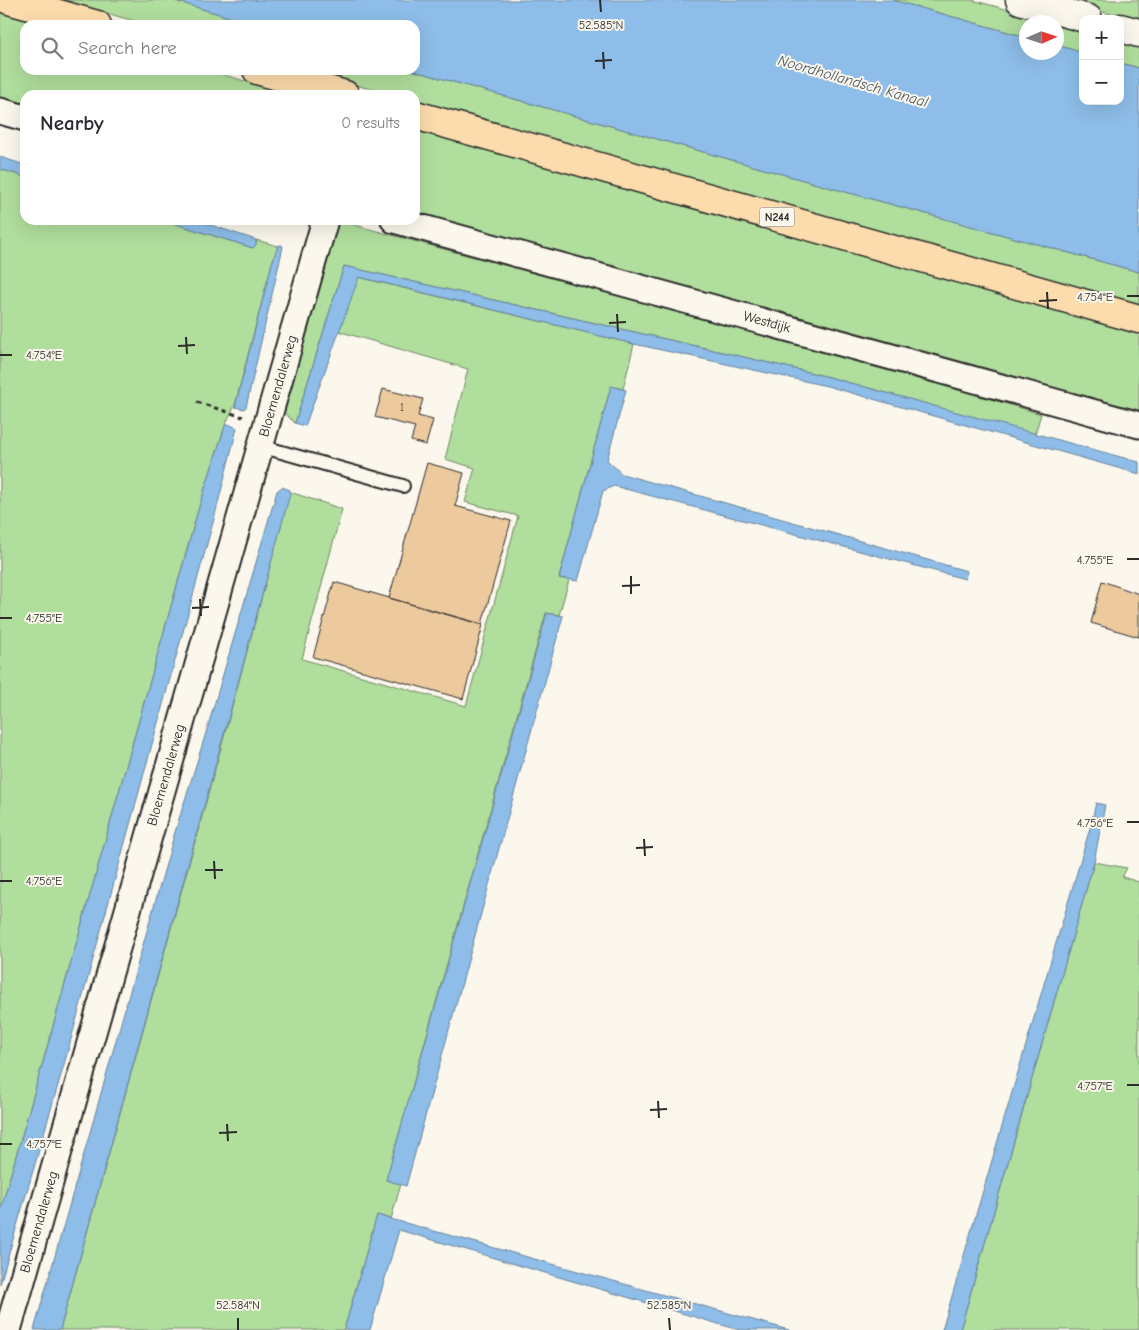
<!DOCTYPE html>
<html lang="en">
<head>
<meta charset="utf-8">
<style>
  :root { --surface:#fff; --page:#f2f2f3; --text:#2b2b33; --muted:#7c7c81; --line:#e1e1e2 }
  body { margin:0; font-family:"Comic Neue",sans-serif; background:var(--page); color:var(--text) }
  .controls { position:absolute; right:15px; top:15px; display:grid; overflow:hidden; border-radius:10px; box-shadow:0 5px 20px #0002 }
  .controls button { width:45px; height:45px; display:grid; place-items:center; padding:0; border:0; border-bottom:1px solid var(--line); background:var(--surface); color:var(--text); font:25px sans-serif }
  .compass { position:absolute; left:1019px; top:15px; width:45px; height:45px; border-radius:50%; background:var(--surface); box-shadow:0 5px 20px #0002; rotate:87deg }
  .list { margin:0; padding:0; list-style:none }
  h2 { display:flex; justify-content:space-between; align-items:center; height:65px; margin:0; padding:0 20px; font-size:21px }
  h2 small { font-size:16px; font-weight:400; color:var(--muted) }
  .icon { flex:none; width:28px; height:28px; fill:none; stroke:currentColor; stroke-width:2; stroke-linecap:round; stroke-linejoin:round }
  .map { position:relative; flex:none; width:1139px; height:1330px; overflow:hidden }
  .search { position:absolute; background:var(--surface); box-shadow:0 5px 20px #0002; left:20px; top:20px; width:400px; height:55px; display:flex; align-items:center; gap:12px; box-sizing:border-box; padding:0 18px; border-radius:15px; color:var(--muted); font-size:19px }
  .panel { position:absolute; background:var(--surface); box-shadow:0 5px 20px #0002; left:20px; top:90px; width:400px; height:135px; border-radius:15px }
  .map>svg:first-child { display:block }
  .green { fill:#b0de9d; stroke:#6e8464 }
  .water { fill:#8dbde8; stroke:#66839c }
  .building { fill:#edca9e; stroke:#2b2b2b }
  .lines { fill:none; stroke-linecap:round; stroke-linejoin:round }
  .service-casing { stroke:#2b2b2b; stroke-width:16 }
  .minor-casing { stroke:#2b2b2b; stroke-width:29 }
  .tertiary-casing { stroke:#2b2b2b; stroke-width:31 }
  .primary-casing { stroke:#2b2b2b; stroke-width:31 }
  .path { stroke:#2b2b2b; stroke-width:3; stroke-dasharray:5 4; stroke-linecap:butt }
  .service { stroke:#fbf7ec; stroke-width:12 }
  .minor { stroke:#fbf7ec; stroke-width:25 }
  .tertiary { stroke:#fbf7ec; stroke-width:28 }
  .primary { stroke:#fcdcac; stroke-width:28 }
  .ticks { fill:none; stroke:#2b2b2b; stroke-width:2 }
  .labels { text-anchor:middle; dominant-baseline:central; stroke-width:4; stroke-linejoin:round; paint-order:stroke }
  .number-label { font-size:11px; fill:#5c5348 }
  .shield { fill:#fbf7ec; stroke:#696865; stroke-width:1 }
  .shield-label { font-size:12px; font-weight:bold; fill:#2b2b2b }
  .street-label { font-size:14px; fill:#2b2b2b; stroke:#fbf7ec }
  .water-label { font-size:15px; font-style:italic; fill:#485764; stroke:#fbf7ec }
  .ticks-label { font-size:12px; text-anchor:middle; fill:#2b2b2b; stroke:#fbf7ec; stroke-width:4; stroke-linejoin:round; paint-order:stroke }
</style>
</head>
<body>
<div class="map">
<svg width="1139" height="1330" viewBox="0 0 1139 1330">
  <rect width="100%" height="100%" fill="#fbf7ec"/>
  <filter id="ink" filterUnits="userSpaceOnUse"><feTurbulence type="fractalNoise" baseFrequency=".02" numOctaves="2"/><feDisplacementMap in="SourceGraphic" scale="10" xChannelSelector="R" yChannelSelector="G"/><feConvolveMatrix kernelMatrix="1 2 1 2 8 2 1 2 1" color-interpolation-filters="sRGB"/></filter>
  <g filter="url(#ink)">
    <!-- green -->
    <path class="green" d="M 61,0 L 172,0 L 256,25 L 148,25 Z
      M 892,0 L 972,0 L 1053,22 L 1026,22 L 1026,37 Z
      M 1060,0 L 1139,0 L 1139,22 Z
      M 0,10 L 51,25 L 25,25 L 25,70 L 207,70 L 293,95 L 25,95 L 25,108 L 0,102 Z
      M 1056,23 L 1083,31 L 1083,53 L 1057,45 Z
      M 1120,41 L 1139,46 L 1139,68 L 1120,63 Z
      M 304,70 L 411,70 L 846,192 L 1139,272 L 1139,304 L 415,102 L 415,95 L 391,95 Z
      M 415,130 L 1139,332 L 1139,410 L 879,343 L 415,216 Z
      M 0,169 L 25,177 L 25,220 L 163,220 L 253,248 L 257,242 L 256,240 L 278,246 L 272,263 L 235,405 L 226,423 L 199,507 L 43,1062 L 0,1212 Z
      M 336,220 L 867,363 L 1041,414 L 1035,434 L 825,376 L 696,346 L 344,266 L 295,423 L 281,410 Z
      M 358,277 L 634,344 L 623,389 L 611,386 L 559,578 L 569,580 L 559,615 L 546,613 L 386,1180 L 401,1184 L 391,1219 L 377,1215 L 344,1330 L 60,1330 L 222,744 L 290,492 L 342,509 L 302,659 L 466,706 L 518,516 L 465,502 L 475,468 L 445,459 L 468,369 L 338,331 Z
      M 1094,862 L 1127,868 L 1122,877 L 1139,882 L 1139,1330 L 960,1330 Z"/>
    <!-- water -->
    <path class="water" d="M 172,0 L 892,0 L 1026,37 L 1026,52 L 1056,52 L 1057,45 L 1083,53 L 1083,101 L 1120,101 L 1120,63 L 1139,68 L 1139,272 L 846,192 L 411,70 L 415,70 L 415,25 L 256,25 Z
      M 0,157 L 25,165 L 25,177 L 0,169 Z
      M 163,220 L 196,220 L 256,240 L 256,245 L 253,248 Z
      M 280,245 L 282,245 L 283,247 L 246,407 L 244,409 L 235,407 L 272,263 L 278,246 Z
      M 344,266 L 696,346 L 825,376 L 1139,462 L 1139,474 L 827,386 L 625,342 L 359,277 L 305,426 L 295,423 Z
      M 611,386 L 626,390 L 607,460 L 622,474 L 967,571 L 965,579 L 614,486 L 603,491 L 578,581 L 559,578 Z
      M 226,423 L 237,428 L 215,515 L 65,1061 L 0,1284 L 0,1212 L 43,1062 L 199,507 Z
      M 282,487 L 290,490 L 290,494 L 60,1330 L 34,1330 L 175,832 L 205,736 L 277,491 Z
      M 547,613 L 563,616 L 406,1186 L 386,1180 Z
      M 1096,803 L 1105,805 L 1094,862 L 960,1330 L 942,1330 L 1090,828 Z
      M 377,1215 L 391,1219 L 789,1330 L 739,1330 L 399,1230 L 370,1330 L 344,1330 Z"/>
    <!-- building -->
    <path class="building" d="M 383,389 L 423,399 L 418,416 L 433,420 L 426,445 L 411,441 L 415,427 L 375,417 Z
      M 427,463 L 464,473 L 455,506 L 511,521 L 482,624 L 389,598 Z
      M 1102,581 L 1139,594 L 1139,637 L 1091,623 Z
      M 334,582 L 483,625 L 463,699 L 313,657 Z"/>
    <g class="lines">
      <defs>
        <path id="service" d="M 260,446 L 403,486"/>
        <path id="minor" d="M 0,111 L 25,118
          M 394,220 L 1139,425
          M 8,1330 L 325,220"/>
        <path id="tertiary" d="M 1020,0 L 1088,19
          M 1120,28 L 1139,33"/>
        <path id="primary" d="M 9,0 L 97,25
          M 257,70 L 345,95
          M 415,115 L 1139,319"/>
      </defs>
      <!-- service casing -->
      <use href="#service" class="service-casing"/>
      <!-- minor casing -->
      <use href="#minor" class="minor-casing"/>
      <!-- tertiary casing -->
      <use href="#tertiary" class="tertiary-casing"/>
      <!-- primary casing -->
      <use href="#primary" class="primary-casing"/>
      <!-- path -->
      <path class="path" d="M 197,402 L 243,417"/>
      <!-- service -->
      <use href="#service" class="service"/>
      <!-- minor -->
      <use href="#minor" class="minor"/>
      <!-- tertiary -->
      <use href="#tertiary" class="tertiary"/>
      <!-- primary -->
      <use href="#primary" class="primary"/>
    </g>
  </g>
  <!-- ticks -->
  <path class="ticks" d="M 600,0 L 601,12M 603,52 L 604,69M 595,61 L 612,60M 1047,292 L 1048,309M 1127,296 L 1139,296M 1039,301 L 1057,300M 617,314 L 618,332M 609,323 L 626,322M 186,337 L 187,354M 178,346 L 195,345M 0,355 L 12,355M 1127,559 L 1139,559M 631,576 L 631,594M 622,586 L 640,585M 200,599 L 201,616M 192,608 L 209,607M 0,618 L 12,618M 1127,822 L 1139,822M 644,839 L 645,856M 636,848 L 653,847M 214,861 L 215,879M 205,870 L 223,870M 0,881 L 12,881M 1127,1085 L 1139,1085M 658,1101 L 659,1118M 650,1110 L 667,1109M 227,1124 L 228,1141M 219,1133 L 237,1132M 0,1144 L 12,1144M 238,1318 L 238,1330M 669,1318 L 670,1330"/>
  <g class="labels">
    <!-- number labels -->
    <g class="number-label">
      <text x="402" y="407">1</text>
    </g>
    <!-- shield labels -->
    <rect class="shield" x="759.5" y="207.5" width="35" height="19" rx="4"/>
    <g class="shield-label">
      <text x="777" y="217">N244</text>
    </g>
    <!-- street labels -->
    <g class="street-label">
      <text transform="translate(767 322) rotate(15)">Westdijk</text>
      <text transform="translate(278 386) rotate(-74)">Bloemendalerweg</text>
      <text transform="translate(166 775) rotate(-74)">Bloemendalerweg</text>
      <text transform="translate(39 1222) rotate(-74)">Bloemendalerweg</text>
    </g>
    <!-- water labels -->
    <g class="water-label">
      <text transform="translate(853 81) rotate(16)">Noordhollandsch Kanaal</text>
    </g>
  </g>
  <g class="ticks-label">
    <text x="601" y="29">52.585°N</text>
    <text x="1095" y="301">4.754°E</text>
    <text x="44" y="359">4.754°E</text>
    <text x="1095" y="564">4.755°E</text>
    <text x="44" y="622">4.755°E</text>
    <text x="1095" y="827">4.756°E</text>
    <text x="44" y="885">4.756°E</text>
    <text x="1095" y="1090">4.757°E</text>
    <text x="44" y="1148">4.757°E</text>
    <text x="238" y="1309">52.584°N</text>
    <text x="669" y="1309">52.585°N</text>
  </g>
</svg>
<div class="controls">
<button>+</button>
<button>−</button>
</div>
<svg class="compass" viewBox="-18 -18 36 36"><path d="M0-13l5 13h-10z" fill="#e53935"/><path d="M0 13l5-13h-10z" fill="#7c7c81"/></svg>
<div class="search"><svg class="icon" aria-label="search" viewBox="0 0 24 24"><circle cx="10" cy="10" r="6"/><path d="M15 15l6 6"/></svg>Search here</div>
<section class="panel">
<h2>Nearby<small>0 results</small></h2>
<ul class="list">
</ul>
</section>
</div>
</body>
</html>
